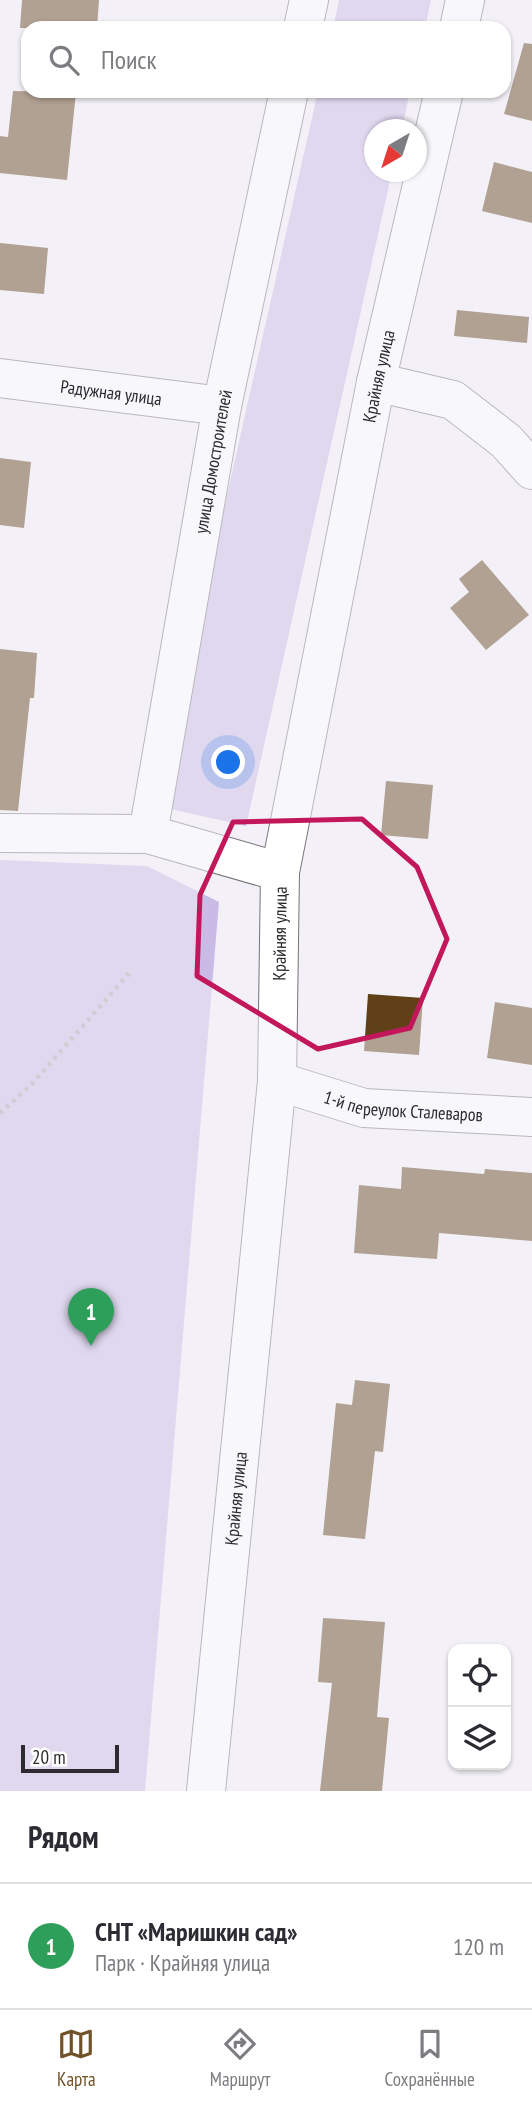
<!DOCTYPE html>
<html lang="ru">
<head>
<meta charset="utf-8">
<style>
  :root { --surface:#fff; --page:#f7f7f7; --text:#2b2b33; --muted:#7c7c81; --line:#e1e1e2; --accent:#715127 }
  body { margin:0; font-family:"PT Sans Narrow",sans-serif; background:var(--page); color:var(--text) }
  .controls { position:absolute; right:21px; bottom:21px; display:grid; overflow:hidden; border-radius:14px; box-shadow:0 2px 5px #0004 }
  .controls button { width:63px; height:63px; display:grid; place-items:center; padding:0; border:0; border-bottom:2px solid var(--line); background:var(--surface); color:var(--text); font:35px sans-serif }
  .compass { position:absolute; left:364px; top:119px; width:63px; height:63px; border-radius:50%; background:var(--surface); box-shadow:0 2px 5px #0004; rotate:219deg }
  .scale { position:absolute; left:21px; bottom:18px; width:98px; box-sizing:border-box; padding-left:7px; border:4px solid #2c2c2e; border-top:0; font-size:19px; line-height:24px; white-space:nowrap; color:#2c2c2e; -webkit-text-stroke:5px #fff; paint-order:stroke }
  .you { position:absolute; left:229px; top:763px; width:24px; height:24px; margin:-18px; border:5px solid #fff; border-radius:50%; background:#1a73e8; box-shadow:0 0 0 10px #1a73e833 }
  .badge { display:grid; place-items:center; width:46px; height:46px; border-radius:50%; background:var(--accent); color:#fff; font-size:23px; font-weight:700 }
  .pin { position:absolute; translate:-50% -58px; filter:drop-shadow(0 2px 4px #0008) }
  .pin::after { content:''; position:absolute; top:37px; width:24px; height:21px; background:inherit; clip-path:polygon(0 0,100% 0,50% 100%) }
  .list { margin:0; padding:0; list-style:none }
  h2 { display:flex; justify-content:space-between; align-items:center; height:91px; margin:0; padding:0 28px; font-size:30px }
  h2 small { font-size:23px; font-weight:400; color:var(--muted) }
  .list li { display:grid; grid-template-columns:46px 1fr auto; gap:21px; align-items:center; box-sizing:border-box; height:126px; padding:0 28px; border-top:2px solid var(--line) }
  .list b { display:block; font-size:26px; white-space:nowrap }
  .list p { margin:0; font-size:23px; white-space:nowrap; color:var(--muted) }
  .list em { font-size:23px; font-style:normal; color:var(--muted) }
  .icon { flex:none; width:38px; height:38px; fill:none; stroke:currentColor; stroke-width:2; stroke-linecap:round; stroke-linejoin:round }
  .map { position:relative; flex:none; width:532px; height:1791px; overflow:hidden }
  .search { position:absolute; background:var(--surface); box-shadow:0 2px 5px #0004; left:21px; right:21px; top:21px; height:77px; display:flex; align-items:center; gap:18px; box-sizing:border-box; padding:0 24px; border-radius:21px; color:var(--muted); font-size:26px }
  .sheet { height:217px; background:var(--surface) }
  nav { display:flex; justify-content:space-around; align-items:center; box-sizing:border-box; height:98px; border-top:2px solid var(--line); background:var(--surface); font-size:19px; color:var(--muted) }
  nav a { display:grid; justify-items:center; gap:4px }
  nav .on { color:var(--accent) }
  .map>svg:first-child { display:block }
  .green { fill:#c9bbe5 }
  .building { fill:#5f4017 }
  .lines { fill:none; stroke-linecap:round; stroke-linejoin:round }
  .minor-casing { stroke:#757378; stroke-width:40 }
  .path { stroke:#a5a3a8; stroke-width:4.5; stroke-dasharray:3.5 5; stroke-linecap:butt }
  .minor { stroke:#fff; stroke-width:38 }
  .marked { fill:none; stroke:#c2185b; stroke-width:5; stroke-linejoin:round }
  .labels { text-anchor:middle; dominant-baseline:central; stroke-width:7; stroke-linejoin:round; paint-order:stroke }
  .street-label { font-size:18px; fill:#2c2c2e; stroke:#fff }
</style>
</head>
<body>
<div class="map">
<svg width="532" height="1791" viewBox="0 0 532 1791">
  <rect width="100%" height="100%" fill="#f3f1f7"/>
  <!-- green -->
  <path class="green" d="M 339,0 L 431,0 L 425,28 L 333,28 Z
    M 318,91 L 410,91 L 402,129 L 374,130 L 374,172 L 392,172 L 246,826 L 157,806 Z
    M 0,860 L 147,866 L 219,902 L 145,1791 L 0,1791 Z"/>
  <!-- building -->
  <path class="building" d="M 22,0 L 99,0 L 97,28 L 20,28 Z
    M 524,43 L 532,44 L 532,121 L 504,114 Z
    M 13,91 L 76,92 L 67,180 L 0,173 L 0,136 L 8,137 Z
    M 494,162 L 532,172 L 532,223 L 482,211 Z
    M 0,243 L 48,248 L 44,294 L 0,290 Z
    M 457,310 L 529,317 L 527,343 L 454,336 Z
    M 0,458 L 31,462 L 24,528 L 0,525 Z
    M 482,560 L 529,615 L 486,650 L 450,608 L 469,592 L 459,579 Z
    M 0,649 L 37,653 L 34,698 L 30,698 L 18,811 L 0,810 Z
    M 386,781 L 433,785 L 428,839 L 381,835 Z
    M 368,994 L 423,998 L 419,1055 L 364,1051 Z
    M 495,1002 L 532,1008 L 532,1065 L 487,1058 Z
    M 402,1167 L 484,1174 L 485,1169 L 532,1173 L 532,1241 L 439,1233 L 437,1259 L 354,1253 L 359,1185 L 401,1189 Z
    M 355,1380 L 390,1384 L 383,1452 L 375,1451 L 365,1539 L 323,1535 L 336,1403 L 352,1405 Z
    M 323,1618 L 385,1622 L 377,1717 L 389,1718 L 382,1791 L 320,1791 L 332,1683 L 318,1682 Z"/>
  <g class="lines">
    <defs>
      <g id="minor">
        <path d="M 303,28 L 309,0"/>
        <path d="M 459,28 L 465,0"/>
        <path id="s1" d="M 0,378 L 222,406"/>
        <path d="M 376,382 L 453,400 L 506,441 L 532,470"/>
        <path d="M 0,833 L 148,834 L 280,872"/>
        <path id="s2" d="M 148,834 L 222,406 L 289,91"/>
        <path id="s3" d="M 277,1081 L 364,1108 L 532,1117"/>
        <path id="s4" d="M 206,1791 L 277,1081 L 280,872 L 376,382 L 444,91"/>
      </g>
    </defs>
    <!-- minor casing -->
    <use href="#minor" class="minor-casing"/>
    <!-- path -->
    <path class="path" d="M 0,1113 L 32,1084 L 131,971"/>
    <!-- minor -->
    <use href="#minor" class="minor"/>
  </g>
  <!-- marked area -->
  <path d="M0 0H532V1791H0ZM 362,819 L 417,867 L 447,939 L 410,1028 L 318,1049 L 197,976 L 200,895 L 233,822 Z" fill="#f3f1f7" fill-opacity=".55" fill-rule="evenodd"/>
  <path class="marked" d="M 362,819 L 417,867 L 447,939 L 410,1028 L 318,1049 L 197,976 L 200,895 L 233,822 Z"/>
  <g class="labels">
    <!-- street labels -->
    <g class="street-label">
      <text stroke="none"><textPath href="#s4" startOffset="1428">Крайняя улица</textPath></text>
      <text stroke="none"><textPath href="#s1" startOffset="112">Радужная улица</textPath></text>
      <text stroke="none"><textPath href="#s2" startOffset="378">улица Домостроителей</textPath></text>
      <text stroke="none"><textPath href="#s4" startOffset="861">Крайняя улица</textPath></text>
      <text stroke="none"><textPath href="#s3" startOffset="130">1-й переулок Сталеваров</textPath></text>
      <text stroke="none"><textPath href="#s4" startOffset="294">Крайняя улица</textPath></text>
    </g>
  </g>
</svg>
<div class="controls">
<button><svg class="icon" aria-label="locate" viewBox="0 0 24 24"><circle cx="12" cy="12" r="6"/><path d="M12 2v4M12 18v4M2 12h4M18 12h4"/></svg></button>
<button><svg class="icon" aria-label="layers" viewBox="0 0 24 24"><path d="M12 4l9 5-9 5-9-5zM3 14l9 5 9-5"/></svg></button>
</div>
<svg class="compass" viewBox="-18 -18 36 36"><path d="M0-13l5 13h-10z" fill="#e53935"/><path d="M0 13l5-13h-10z" fill="#7c7c81"/></svg>
<div class="scale">20 m</div>
<div class="you"></div>
<div class="pin badge" style="left:91px;top:1346px;background:#2e9e5b">1</div>
<div class="search"><svg class="icon" aria-label="search" viewBox="0 0 24 24"><circle cx="10" cy="10" r="6"/><path d="M15 15l6 6"/></svg>Поиск</div>
</div>
<section class="sheet">
<h2>Рядом<small></small></h2>
<ul class="list">
<li><span class="badge" style="background:#2e9e5b">1</span><div><b>СНТ «Маришкин сад»</b><p>Парк · Крайняя улица</p></div><em>120 m</em></li>
</ul>
</section>
<nav>
<a class="on"><svg class="icon" aria-label="map" viewBox="0 0 24 24"><path d="M3 6l6-2 6 2 6-2v14l-6 2-6-2-6 2zM9 4v14M15 6v14"/></svg>Карта</a>
<a><svg class="icon" aria-label="directions" viewBox="0 0 24 24"><path d="M12 3l9 9-9 9-9-9zM9 14v-3h6M13 9l2 2-2 2"/></svg>Маршрут</a>
<a><svg class="icon" aria-label="saved" viewBox="0 0 24 24"><path d="M7 4h10v16l-5-4-5 4z"/></svg>Сохранённые</a>
</nav>
</body>
</html>
